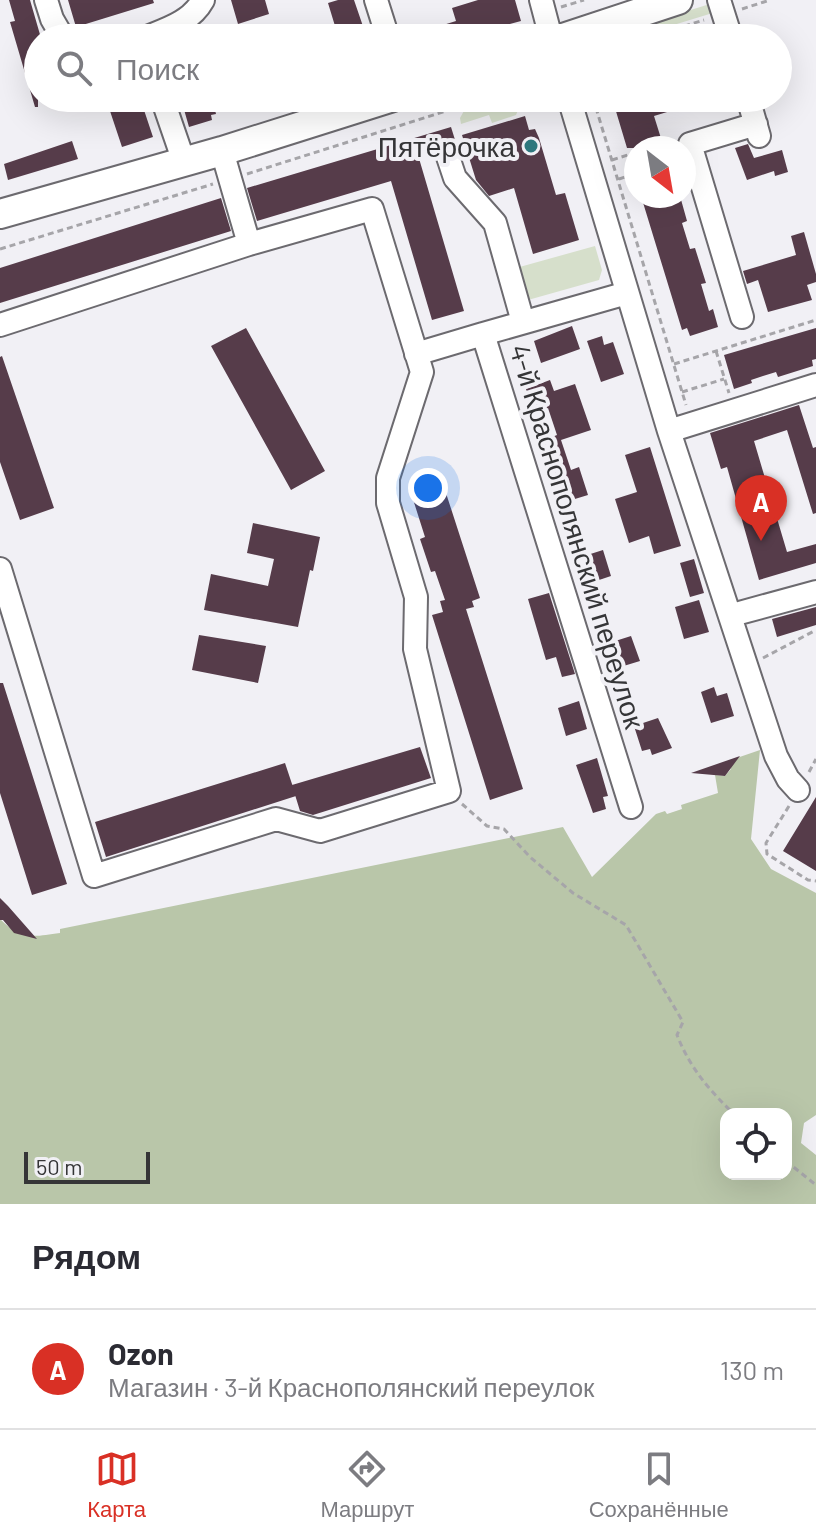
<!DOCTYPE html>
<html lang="ru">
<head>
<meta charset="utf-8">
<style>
  :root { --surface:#fff; --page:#f7f7f7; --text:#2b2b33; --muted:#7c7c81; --line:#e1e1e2; --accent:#d93025 }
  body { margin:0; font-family:Barlow,sans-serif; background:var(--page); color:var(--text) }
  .controls { position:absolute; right:24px; bottom:24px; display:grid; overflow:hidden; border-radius:16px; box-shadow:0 8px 32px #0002 }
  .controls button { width:72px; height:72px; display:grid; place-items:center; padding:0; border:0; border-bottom:2px solid var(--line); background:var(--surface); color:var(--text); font:40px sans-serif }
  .compass { position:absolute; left:624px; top:136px; width:72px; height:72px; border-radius:50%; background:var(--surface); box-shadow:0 8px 32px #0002; rotate:149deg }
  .scale { position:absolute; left:24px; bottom:20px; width:126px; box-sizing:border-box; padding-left:8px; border:4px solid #353537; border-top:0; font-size:22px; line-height:28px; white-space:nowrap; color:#353537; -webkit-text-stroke:6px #f1f0f5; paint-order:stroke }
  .you { position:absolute; left:428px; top:488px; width:28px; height:28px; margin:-20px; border:6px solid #fff; border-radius:50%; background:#1a73e8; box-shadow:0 0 0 12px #1a73e833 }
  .badge { display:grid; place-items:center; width:52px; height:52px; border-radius:50%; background:var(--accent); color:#fff; font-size:26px; font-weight:700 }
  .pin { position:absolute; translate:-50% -66px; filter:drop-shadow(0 2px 4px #0008) }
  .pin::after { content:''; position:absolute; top:42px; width:28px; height:24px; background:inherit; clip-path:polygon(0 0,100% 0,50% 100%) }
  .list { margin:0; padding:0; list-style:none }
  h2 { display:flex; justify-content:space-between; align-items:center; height:104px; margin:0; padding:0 32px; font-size:34px }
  h2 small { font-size:26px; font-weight:400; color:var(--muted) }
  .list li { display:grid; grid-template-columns:52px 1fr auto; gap:24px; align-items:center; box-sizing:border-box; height:120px; padding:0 32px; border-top:2px solid var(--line) }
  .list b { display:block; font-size:30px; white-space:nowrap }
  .list p { margin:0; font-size:26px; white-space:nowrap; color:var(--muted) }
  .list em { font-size:26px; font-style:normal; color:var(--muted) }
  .icon { flex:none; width:44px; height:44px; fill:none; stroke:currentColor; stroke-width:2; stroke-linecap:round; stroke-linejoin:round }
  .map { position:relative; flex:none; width:816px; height:1204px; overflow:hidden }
  .search { position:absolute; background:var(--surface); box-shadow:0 8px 32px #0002; left:24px; right:24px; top:24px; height:88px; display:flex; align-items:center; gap:20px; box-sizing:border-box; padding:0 28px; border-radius:44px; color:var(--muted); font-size:30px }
  .sheet { height:224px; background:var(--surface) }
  nav { display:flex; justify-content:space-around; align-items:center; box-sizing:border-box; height:112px; border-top:2px solid var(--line); background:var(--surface); font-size:22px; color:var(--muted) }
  nav a { display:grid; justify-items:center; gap:4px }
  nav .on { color:var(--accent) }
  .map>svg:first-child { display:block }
  .green { fill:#d6dfcb }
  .forest { fill:#b9c6a9; fill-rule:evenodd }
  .building { fill:#563c4a }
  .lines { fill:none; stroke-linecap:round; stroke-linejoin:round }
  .minor-casing { stroke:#6c6a6f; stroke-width:26 }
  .major-casing { stroke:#6c6a6f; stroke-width:32 }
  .path { stroke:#a6a5a9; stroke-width:3; stroke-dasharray:6 4; stroke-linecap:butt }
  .minor { stroke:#fff; stroke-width:22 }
  .major { stroke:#fff; stroke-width:28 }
  .poi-dot { fill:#2f787e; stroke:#f1f0f5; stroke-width:3 }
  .labels { text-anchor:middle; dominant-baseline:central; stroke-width:8; stroke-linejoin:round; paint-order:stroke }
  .poi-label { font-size:28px; fill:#353537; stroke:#f1f0f5; text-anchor:end }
  .street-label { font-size:28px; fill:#353537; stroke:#f1f0f5 }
</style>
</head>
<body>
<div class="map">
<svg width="816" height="1204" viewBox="0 0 816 1204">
  <rect width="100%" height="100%" fill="#f1f0f5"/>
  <!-- green -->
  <path class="green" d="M 713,3 L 716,12 L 631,38 L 601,38 Z
    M 501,98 L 518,98 L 521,103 L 516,115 L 492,123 L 489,115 L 461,124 L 460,118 L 465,109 Z
    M 595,246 L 602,270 L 599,280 L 528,300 L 516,268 Z"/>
  <!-- forest -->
  <path class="forest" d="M 760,750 L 751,839 L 771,869 L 816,893 L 816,1115 L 804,1123 L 801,1143 L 816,1155 L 816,1204 L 0,1204 L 0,919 C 21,940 32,937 60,933 L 60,929 L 563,827 L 592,877 L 656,814 L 665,811 L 667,814 L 682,809 L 681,805 L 718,793 L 715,775 L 725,776 L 731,769 L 728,761 ZM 726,1114 L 786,1114 L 786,1174 L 726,1174 Z"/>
  <!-- building -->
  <path class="building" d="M 9,0 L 30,0 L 41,38 L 38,38 L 38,107 L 35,107 L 10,22 L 15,21 Z
    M 68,0 L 153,0 L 154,3 L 76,27 Z
    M 231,0 L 265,0 L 269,14 L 238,24 Z
    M 338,0 L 354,0 L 367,38 L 344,38 L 340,25 L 335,26 L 328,3 Z
    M 478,0 L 515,0 L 521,21 L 499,27 L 502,38 L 412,38 L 411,35 L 456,21 L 452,8 Z
    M 118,98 L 140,98 L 153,137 L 122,147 L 107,102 Z
    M 212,98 L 216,114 L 211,115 L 212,120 L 189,127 L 183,106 Z
    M 612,98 L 703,98 L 703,101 L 654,116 L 664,148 L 627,148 Z
    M 525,116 L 529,130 L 535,129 L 539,138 L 556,195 L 565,193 L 579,240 L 533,254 L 514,188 L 489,196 L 476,180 L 462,135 Z
    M 451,127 L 456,143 L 443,141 L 434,150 L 418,155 L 464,311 L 432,320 L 391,181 L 257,221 L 247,188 Z
    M 72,141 L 78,159 L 8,180 L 4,164 Z
    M 748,144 L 754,158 L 782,150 L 788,172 L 775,176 L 774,171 L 747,180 L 735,148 Z
    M 641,196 L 680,196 L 687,221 L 682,223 L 690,249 L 695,248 L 706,283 L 701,284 L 709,311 L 713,309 L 718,327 L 690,336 L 687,328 L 682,330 Z
    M 221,198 L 231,231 L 0,303 L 0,268 Z
    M 804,232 L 816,274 L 816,282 L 807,285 L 812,300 L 768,312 L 758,280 L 747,284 L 743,271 L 796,255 L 791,236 Z
    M 572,326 L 580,349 L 541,363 L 534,341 Z
    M 246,328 L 325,471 L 291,490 L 211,346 Z
    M 816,328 L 816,359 L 812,360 L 813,366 L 778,377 L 776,372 L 763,376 L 751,380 L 752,383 L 734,389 L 724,355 Z
    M 602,336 L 604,345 L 613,342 L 624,374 L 601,382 L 587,341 Z
    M 2,356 L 54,508 L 20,520 L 0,462 L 0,357 Z
    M 550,380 L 554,391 L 575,384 L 591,430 L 561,440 L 571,470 L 579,467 L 588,495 L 565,502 L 542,441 L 557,435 L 548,408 L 534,413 L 526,389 Z
    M 799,405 L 813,448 L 816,447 L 816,513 L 813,514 L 787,430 L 754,441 L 787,552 L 816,544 L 816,563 L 759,580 L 727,467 L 721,469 L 710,433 Z
    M 650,447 L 681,546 L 654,554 L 649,536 L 629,543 L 615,499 L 637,492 L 625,455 Z
    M 437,484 L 439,492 L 445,490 L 480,598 L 472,601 L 474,607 L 466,609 L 523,789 L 490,800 L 432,615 L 443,612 L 440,601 L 445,600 L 435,571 L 431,572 L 420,539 L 425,537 L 411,493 Z
    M 253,523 L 320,537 L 313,571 L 310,570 L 298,627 L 204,610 L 211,574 L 268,586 L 274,559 L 247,553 Z
    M 603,550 L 611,576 L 590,583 L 581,557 Z
    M 694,559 L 704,593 L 690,597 L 680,563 Z
    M 549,593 L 575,674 L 562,677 L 556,657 L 546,660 L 528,599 Z
    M 699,600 L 709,632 L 684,639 L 675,607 Z
    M 816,607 L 816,625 L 777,637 L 772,619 Z
    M 199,635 L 266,646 L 258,683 L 192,670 Z
    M 631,636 L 640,661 L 617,668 L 609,643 Z
    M 0,683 L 3,683 L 67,884 L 32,895 L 0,793 Z
    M 714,687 L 717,696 L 727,693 L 734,716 L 711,723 L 701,692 Z
    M 579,701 L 587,729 L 566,736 L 558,708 Z
    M 658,718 L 672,748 L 652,755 L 650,749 L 642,751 L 634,726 Z
    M 420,747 L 431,778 L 313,815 L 300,811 L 292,785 Z
    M 740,756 L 725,776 L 691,773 Z
    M 597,758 L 608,796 L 603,797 L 606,809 L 593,813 L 576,765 Z
    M 285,763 L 296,796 L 106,857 L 95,822 Z
    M 816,797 L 816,871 L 783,851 Z
    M 0,898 L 8,906 L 37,939 L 14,933 L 3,920 L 0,920 Z"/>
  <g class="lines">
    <defs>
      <path id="minor" d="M 46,0 L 52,19 L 63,38
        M 376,0 L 388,38
        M 541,0 L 551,38
        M 719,0 L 731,38
        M 145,38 C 167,29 191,22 203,0
        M 162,98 L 184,162
        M 569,98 L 669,431 L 776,756 L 788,779 L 798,790
        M 748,98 L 759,136
        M 222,151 L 249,244
        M 447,154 L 455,178 L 495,223 L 523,322
        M 627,293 L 483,334 L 631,807
        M 742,317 L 690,144 L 756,124
        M 0,325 L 249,244 L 372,209 L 422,372 L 388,478 L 388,503 L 416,597 L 415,649 L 449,791 L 320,831 L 276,819 L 94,876 L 0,569
        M 416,354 L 483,334
        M 669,431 L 816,385
        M 732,615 L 816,592"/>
      <path id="major" d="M 563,38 L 678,0
        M 0,214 L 222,151 L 390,98"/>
    </defs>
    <!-- minor casing -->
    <use href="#minor" class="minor-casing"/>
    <!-- major casing -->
    <use href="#major" class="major-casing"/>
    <!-- path -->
    <path class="path" d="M 561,7 L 584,0
      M 742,9 L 770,0
      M 646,38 L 704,20
      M 593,98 L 686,405
      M 612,160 L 634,153
      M 247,174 L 487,98
      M 619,179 L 634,174
      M 0,249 L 213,184
      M 716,351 L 729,393
      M 674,364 L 816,320
      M 682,392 L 724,379
      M 763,658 L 816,630
      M 809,772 L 816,759
      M 462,804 L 487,826 L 504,829 L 530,857 L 573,893 L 626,925 L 683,1022 L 677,1035 C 690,1068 709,1090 734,1114
      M 789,806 L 766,843 L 767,854 L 808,880 L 816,881
      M 786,1161 L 816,1185"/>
    <!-- minor -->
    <use href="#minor" class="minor"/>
    <!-- major -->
    <use href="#major" class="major"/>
  </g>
  <!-- markers -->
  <circle class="poi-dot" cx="531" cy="146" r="8"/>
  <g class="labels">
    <!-- poi labels -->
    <g class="poi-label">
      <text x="515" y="146">Пятёрочка</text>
    </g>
    <!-- street labels -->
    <g class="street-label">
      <text transform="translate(578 536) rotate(73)">4-й Краснополянский переулок</text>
    </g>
  </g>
</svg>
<div class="controls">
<button><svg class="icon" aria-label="locate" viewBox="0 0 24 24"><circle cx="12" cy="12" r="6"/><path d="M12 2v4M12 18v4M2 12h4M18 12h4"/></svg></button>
</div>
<svg class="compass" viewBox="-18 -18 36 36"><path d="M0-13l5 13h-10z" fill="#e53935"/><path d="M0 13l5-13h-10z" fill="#7c7c81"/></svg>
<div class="scale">50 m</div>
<div class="you"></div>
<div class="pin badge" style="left:761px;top:541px">A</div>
<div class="search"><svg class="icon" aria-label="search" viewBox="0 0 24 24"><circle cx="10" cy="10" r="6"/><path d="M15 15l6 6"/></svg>Поиск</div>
</div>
<section class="sheet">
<h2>Рядом<small></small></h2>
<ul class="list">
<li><span class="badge">A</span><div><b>Ozon</b><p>Магазин · 3-й Краснополянский переулок</p></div><em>130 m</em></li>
</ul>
</section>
<nav>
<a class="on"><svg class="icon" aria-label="map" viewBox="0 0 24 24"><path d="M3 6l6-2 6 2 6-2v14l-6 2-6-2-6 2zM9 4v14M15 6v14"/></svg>Карта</a>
<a><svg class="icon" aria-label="directions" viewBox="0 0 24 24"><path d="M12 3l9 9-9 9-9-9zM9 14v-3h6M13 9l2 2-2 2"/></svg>Маршрут</a>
<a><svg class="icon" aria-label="saved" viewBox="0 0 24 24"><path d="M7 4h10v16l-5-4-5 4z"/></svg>Сохранённые</a>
</nav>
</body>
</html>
